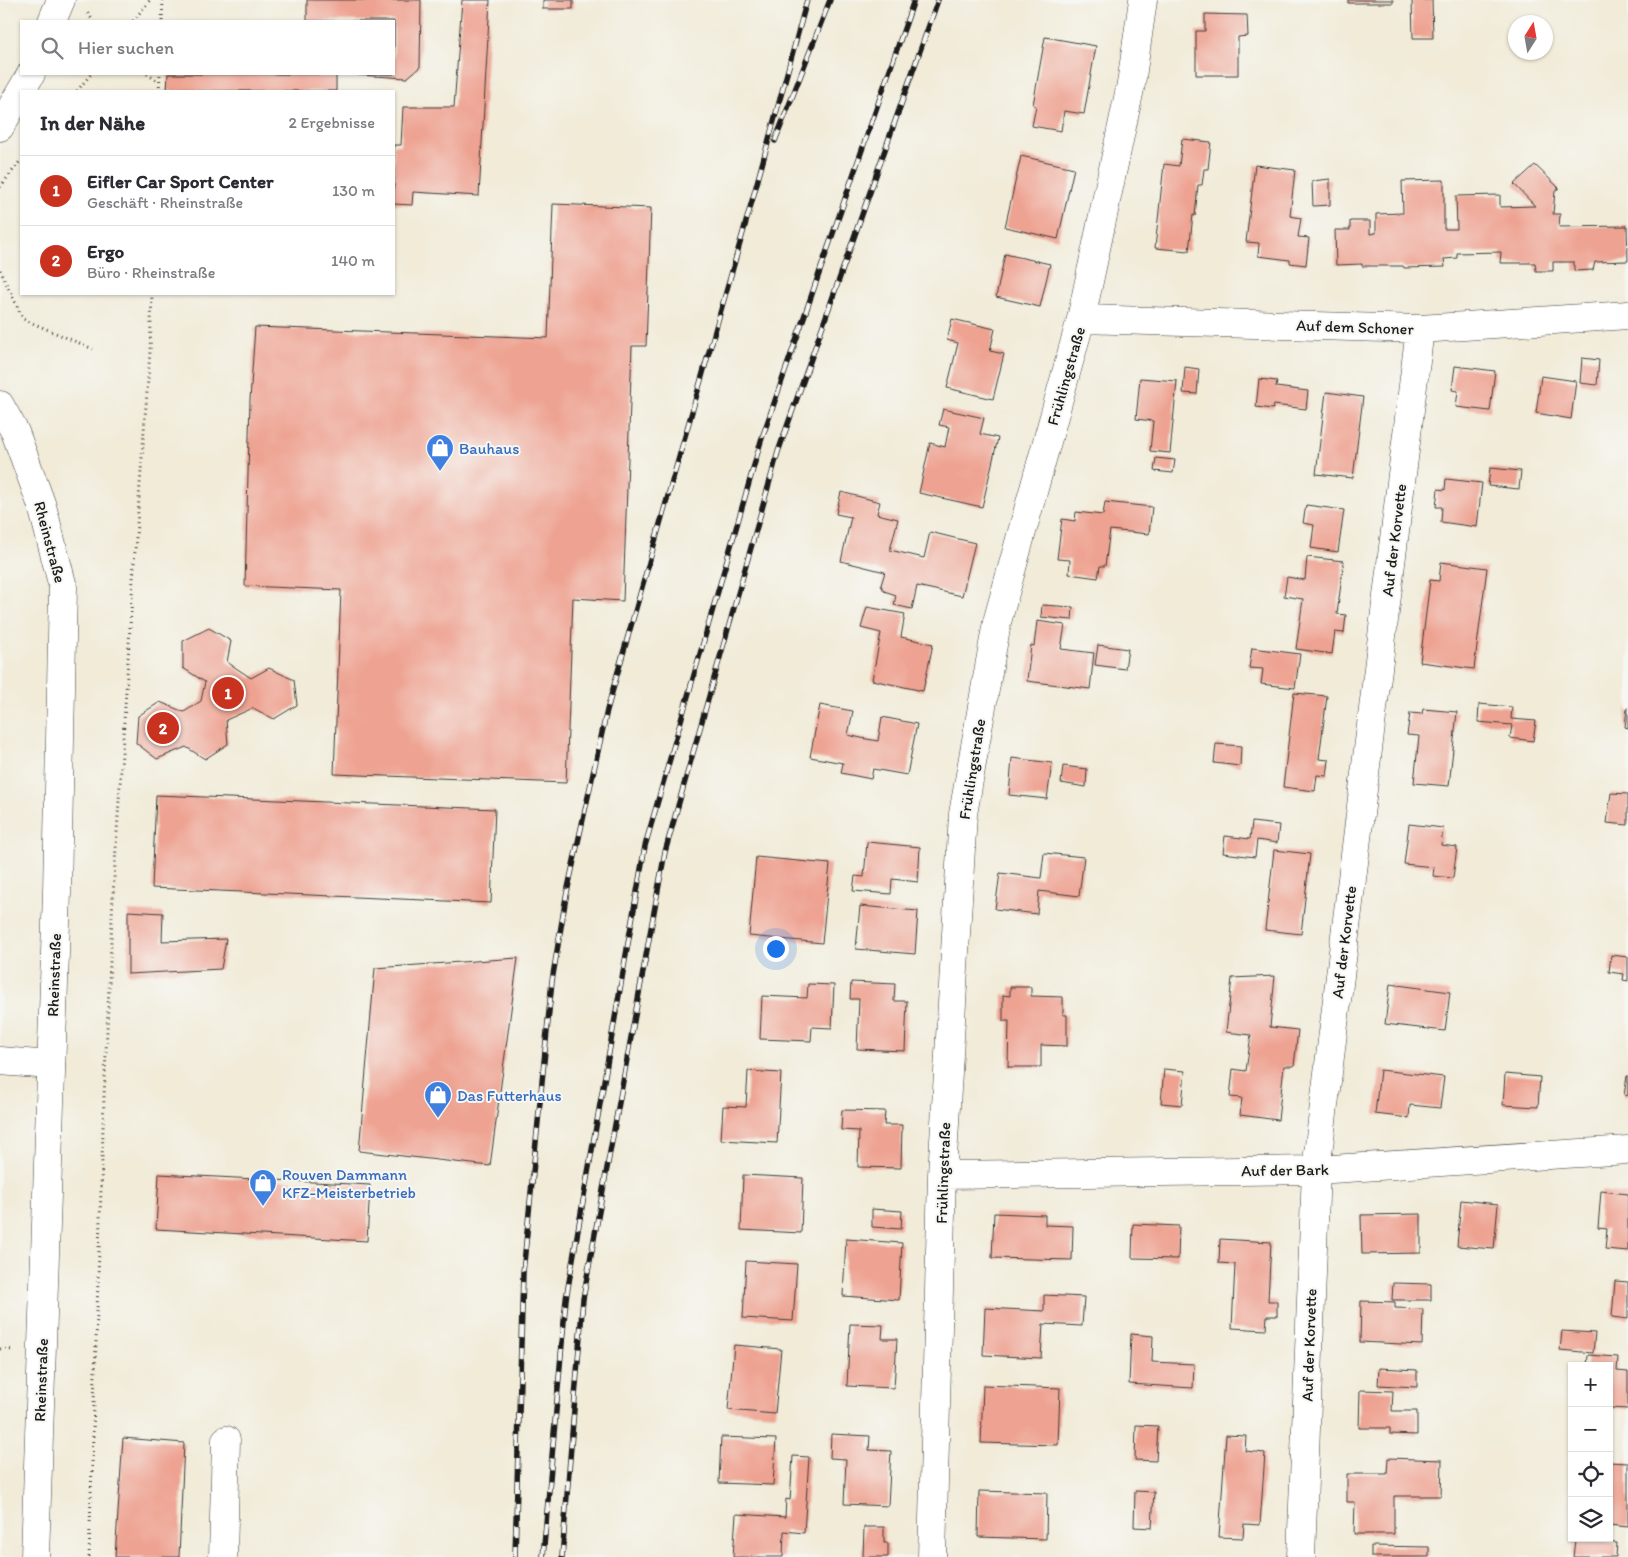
<!DOCTYPE html>
<html lang="de">
<head>
<meta charset="utf-8">
<style>
  :root { --surface:#fff; --page:#f2f2f3; --text:#2b2b33; --muted:#7c7c81; --line:#e1e1e2; --accent:#c8321e }
  body { margin:0; font-family:Itim,sans-serif; background:var(--page); color:var(--text) }
  .controls { position:absolute; right:15px; bottom:15px; display:grid; overflow:hidden; border-radius:0px; box-shadow:0 1px 4px #0004 }
  .controls button { width:45px; height:45px; display:grid; place-items:center; padding:0; border:0; border-bottom:1px solid var(--line); background:var(--surface); color:var(--text); font:25px sans-serif }
  .compass { position:absolute; left:1508px; top:15px; width:45px; height:45px; border-radius:50%; background:var(--surface); box-shadow:0 1px 4px #0004; rotate:11deg }
  .you { position:absolute; left:775px; top:948px; width:18px; height:18px; margin:-12px; border:4px solid #fff; border-radius:50%; background:#1a73e8; box-shadow:0 0 0 8px #1a73e833 }
  .badge { display:grid; place-items:center; width:32px; height:32px; border-radius:50%; background:var(--accent); color:#fff; font-size:16px; font-weight:700 }
  .pin { position:absolute; translate:-50% -50%; border:2px solid #fff; box-shadow:0 1px 5px #0006 }
  .list { margin:0; padding:0; list-style:none }
  h2 { display:flex; justify-content:space-between; align-items:center; height:65px; margin:0; padding:0 20px; font-size:21px }
  h2 small { font-size:16px; font-weight:400; color:var(--muted) }
  .list li { display:grid; grid-template-columns:32px 1fr auto; gap:15px; align-items:center; box-sizing:border-box; height:70px; padding:0 20px; border-top:1px solid var(--line) }
  .list b { display:block; font-size:19px; white-space:nowrap }
  .list p { margin:0; font-size:16px; white-space:nowrap; color:var(--muted) }
  .list em { font-size:16px; font-style:normal; color:var(--muted) }
  .icon { flex:none; width:28px; height:28px; fill:none; stroke:currentColor; stroke-width:2; stroke-linecap:round; stroke-linejoin:round }
  .map { position:relative; flex:none; width:1628px; height:1557px; overflow:hidden }
  .search { position:absolute; background:var(--surface); box-shadow:0 1px 4px #0004; left:20px; top:20px; width:375px; height:55px; display:flex; align-items:center; gap:12px; box-sizing:border-box; padding:0 18px; border-radius:0px; color:var(--muted); font-size:19px }
  .panel { position:absolute; background:var(--surface); box-shadow:0 1px 4px #0004; left:20px; top:90px; width:375px; height:205px; border-radius:0px }
  .map>svg:first-child { display:block }
  .building { fill:#eea291 }
  .lines { fill:none; stroke-linecap:round; stroke-linejoin:round }
  .minor-casing { stroke:#3c3b38; stroke-width:29 }
  .major-casing { stroke:#3c3b38; stroke-width:29 }
  .path { stroke:#3c3b38; stroke-width:3; stroke-dasharray:1 4; stroke-linecap:butt }
  .minor { stroke:#fff; stroke-width:28 }
  .major { stroke:#fff; stroke-width:28 }
  .rail-casing { stroke:#1c1c1c; stroke-width:5.5 }
  .rail { stroke:#f6f6f2; stroke-width:4; stroke-dasharray:11; stroke-linecap:butt }
  .labels { text-anchor:middle; dominant-baseline:central; stroke-width:4; stroke-linejoin:round; paint-order:stroke }
  .street-label { font-size:16px; fill:#1c1c1c; stroke:#f6f6f2 }
  .shop-label { font-size:16px; fill:#366cbe; stroke:#f6f6f2; text-anchor:start }
</style>
</head>
<body>
<div class="map">
<svg width="1628" height="1557" viewBox="0 0 1628 1557">
  <rect width="100%" height="100%" fill="#f6f6f2"/>
  <filter id="ink" filterUnits="userSpaceOnUse"><feTurbulence type="fractalNoise" baseFrequency=".02" numOctaves="2"/><feDisplacementMap in="SourceGraphic" scale="10" xChannelSelector="R" yChannelSelector="G"/><feConvolveMatrix kernelMatrix="1 2 1 2 8 2 1 2 1" color-interpolation-filters="sRGB"/></filter>
  <filter id="wash" filterUnits="userSpaceOnUse"><feTurbulence type="fractalNoise" baseFrequency=".0096" numOctaves="4" result="noise"/><feDisplacementMap in="SourceGraphic" scale="20" xChannelSelector="R" yChannelSelector="G"/><feGaussianBlur stdDeviation="1.12" result="paint"/><feColorMatrix in="noise" values="0 0 0 0 0 0 0 0 0 0 0 0 0 0 0 0 0 1.4 0 .05"/><feComposite in="paint" operator="in"/></filter>
  <g filter="url(#wash)">
    <rect width="100%" height="100%" fill="#f1ebd8"/>
    <g id="blocks">
      <!-- building -->
      <path class="building" d="M 307,0 L 421,0 L 420,67 L 407,78 L 358,75 L 358,74 L 394,74 L 394,21 L 307,21 Z
        M 462,0 L 490,0 L 479,196 L 413,192 L 412,205 L 394,204 L 394,145 L 401,145 L 403,107 L 454,107 Z
        M 543,0 L 573,0 L 573,9 L 543,9 Z
        M 1348,0 L 1393,0 L 1393,3 L 1348,3 Z
        M 1412,0 L 1432,0 L 1433,38 L 1413,38 Z
        M 1205,14 L 1247,15 L 1248,36 L 1238,37 L 1238,75 L 1196,75 L 1196,31 L 1205,31 Z
        M 1045,37 L 1096,46 L 1084,114 L 1064,111 L 1061,131 L 1032,126 L 1036,106 L 1033,105 Z
        M 168,74 L 336,74 L 336,91 L 167,91 Z
        M 1182,139 L 1211,142 L 1208,169 L 1204,169 L 1202,185 L 1198,185 L 1195,216 L 1193,215 L 1189,251 L 1155,248 L 1164,164 L 1179,166 Z
        M 1021,156 L 1074,168 L 1058,239 L 1005,227 Z
        M 1255,165 L 1295,170 L 1290,216 L 1301,218 L 1298,237 L 1309,238 L 1306,265 L 1290,263 L 1290,260 L 1258,256 L 1259,243 L 1246,242 Z
        M 1535,165 L 1559,188 L 1555,191 L 1553,214 L 1560,214 L 1559,227 L 1627,226 L 1628,261 L 1595,262 L 1593,270 L 1574,271 L 1574,262 L 1553,262 L 1553,271 L 1536,271 L 1535,263 L 1500,263 L 1501,252 L 1457,253 L 1457,258 L 1444,259 L 1445,267 L 1404,268 L 1403,266 L 1362,266 L 1362,264 L 1336,265 L 1335,230 L 1350,230 L 1350,221 L 1370,221 L 1370,234 L 1376,233 L 1376,214 L 1403,213 L 1402,181 L 1444,180 L 1444,229 L 1457,229 L 1456,196 L 1500,195 L 1500,207 L 1535,206 L 1514,184 Z
        M 1330,179 L 1330,205 L 1313,206 L 1312,181 Z
        M 553,204 L 651,208 L 646,346 L 632,346 L 623,601 L 573,598 L 566,783 L 334,774 L 341,590 L 245,586 L 250,400 L 255,327 L 548,338 Z
        M 1005,254 L 1050,264 L 1040,307 L 996,297 Z
        M 952,319 L 995,329 L 990,351 L 1004,354 L 993,399 L 947,388 L 958,343 L 947,340 Z
        M 1582,358 L 1599,360 L 1597,385 L 1580,383 Z
        M 1455,366 L 1495,371 L 1490,411 L 1456,407 L 1458,391 L 1452,390 Z
        M 1185,367 L 1199,369 L 1197,394 L 1183,393 Z
        M 1541,376 L 1576,381 L 1571,419 L 1536,413 Z
        M 1140,378 L 1177,381 L 1170,453 L 1150,451 L 1153,421 L 1136,419 Z
        M 1259,379 L 1277,381 L 1276,387 L 1308,391 L 1306,409 L 1274,405 L 1273,409 L 1256,407 Z
        M 1326,392 L 1363,397 L 1353,478 L 1316,474 Z
        M 943,409 L 984,418 L 980,434 L 998,438 L 982,507 L 919,493 L 930,443 L 945,447 L 949,427 L 939,425 Z
        M 1156,458 L 1175,460 L 1173,473 L 1154,471 Z
        M 1490,468 L 1521,471 L 1519,489 L 1488,486 Z
        M 1446,479 L 1482,483 L 1477,527 L 1441,522 L 1442,507 L 1436,507 L 1438,489 L 1445,490 Z
        M 841,492 L 880,502 L 877,514 L 898,519 L 890,550 L 924,558 L 930,532 L 975,543 L 962,596 L 917,586 L 912,609 L 894,605 L 896,595 L 884,591 L 881,585 L 885,572 L 841,561 L 851,517 L 836,514 Z
        M 1105,502 L 1152,507 L 1149,534 L 1110,530 L 1105,566 L 1100,566 L 1098,578 L 1069,574 L 1070,560 L 1057,559 L 1062,519 L 1075,521 L 1076,512 L 1103,515 Z
        M 1306,505 L 1344,510 L 1338,552 L 1311,548 L 1314,525 L 1303,523 Z
        M 1307,557 L 1344,561 L 1337,614 L 1346,615 L 1344,633 L 1335,632 L 1332,654 L 1296,649 L 1303,599 L 1284,596 L 1287,577 L 1305,580 Z
        M 1441,562 L 1487,568 L 1474,669 L 1420,662 L 1430,580 L 1439,581 Z
        M 1042,605 L 1073,607 L 1072,620 L 1041,617 Z
        M 867,607 L 905,614 L 901,637 L 933,644 L 923,691 L 872,680 L 881,633 L 861,628 Z
        M 1037,621 L 1065,625 L 1061,649 L 1094,653 L 1090,689 L 1027,681 L 1031,645 L 1034,646 Z
        M 209,628 L 231,641 L 227,662 L 251,678 L 269,668 L 294,680 L 297,705 L 274,719 L 253,708 L 226,720 L 228,744 L 205,759 L 186,747 L 157,759 L 136,743 L 138,716 L 160,702 L 184,712 L 201,701 L 205,682 L 183,668 L 183,641 Z
        M 1098,645 L 1128,649 L 1125,669 L 1095,665 Z
        M 1252,648 L 1300,654 L 1295,688 L 1261,684 L 1263,669 L 1249,668 Z
        M 1294,693 L 1327,696 L 1319,759 L 1329,760 L 1327,776 L 1317,775 L 1315,791 L 1283,787 Z
        M 1479,704 L 1512,707 L 1511,719 L 1536,721 L 1533,741 L 1510,738 L 1512,725 L 1478,722 Z
        M 820,705 L 853,711 L 848,735 L 861,738 L 878,741 L 882,717 L 917,724 L 907,775 L 873,769 L 871,779 L 841,773 L 843,763 L 810,757 Z
        M 1627,708 L 1628,708 L 1628,728 L 1625,727 Z
        M 1423,709 L 1457,712 L 1449,786 L 1414,783 L 1419,736 L 1407,735 L 1410,713 L 1422,714 Z
        M 1216,744 L 1241,746 L 1240,766 L 1214,763 Z
        M 1012,758 L 1052,763 L 1047,799 L 1009,795 Z
        M 1063,766 L 1087,769 L 1086,787 L 1061,783 Z
        M 1611,793 L 1628,794 L 1628,825 L 1607,823 Z
        M 156,795 L 495,809 L 491,903 L 152,888 Z
        M 1252,822 L 1279,825 L 1277,843 L 1257,840 L 1255,857 L 1223,853 L 1225,836 L 1250,839 Z
        M 1409,824 L 1443,828 L 1441,845 L 1457,847 L 1453,878 L 1433,876 L 1434,867 L 1404,864 Z
        M 867,842 L 920,847 L 918,882 L 892,879 L 891,894 L 853,891 L 855,876 L 864,877 Z
        M 1274,850 L 1310,854 L 1301,934 L 1265,930 Z
        M 1044,853 L 1084,857 L 1079,896 L 1039,891 L 1037,914 L 995,909 L 1000,873 L 1041,878 Z
        M 756,857 L 830,864 L 822,943 L 749,936 Z
        M 860,906 L 918,911 L 915,954 L 856,949 Z
        M 128,911 L 163,913 L 162,941 L 226,939 L 221,969 L 128,974 Z
        M 1611,955 L 1628,957 L 1628,981 L 1623,980 L 1624,974 L 1609,972 Z
        M 518,958 L 490,1166 L 359,1151 L 375,968 Z
        M 1275,976 L 1270,1027 L 1298,1030 L 1294,1066 L 1284,1066 L 1278,1120 L 1240,1115 L 1242,1098 L 1230,1097 L 1233,1069 L 1246,1071 L 1251,1035 L 1226,1032 L 1232,978 Z
        M 851,982 L 895,984 L 894,1001 L 907,1001 L 905,1051 L 857,1049 L 859,999 L 850,999 Z
        M 808,984 L 834,985 L 832,1028 L 812,1027 L 811,1041 L 760,1039 L 762,996 L 807,998 Z
        M 1390,984 L 1450,992 L 1445,1031 L 1385,1024 Z
        M 1010,987 L 1031,987 L 1031,996 L 1063,997 L 1063,1015 L 1067,1015 L 1067,1046 L 1041,1045 L 1041,1067 L 1008,1067 L 1009,1021 L 1003,1021 L 1003,995 L 1010,996 Z
        M 1164,1069 L 1185,1071 L 1182,1105 L 1161,1103 Z
        M 1380,1070 L 1444,1077 L 1440,1108 L 1410,1105 L 1409,1118 L 1375,1114 Z
        M 748,1071 L 781,1073 L 777,1143 L 721,1140 L 723,1106 L 746,1107 Z
        M 1505,1074 L 1540,1077 L 1538,1107 L 1503,1105 Z
        M 1627,1076 L 1628,1076 L 1628,1096 L 1624,1095 Z
        M 842,1110 L 885,1111 L 884,1125 L 902,1125 L 901,1168 L 858,1167 L 859,1131 L 841,1130 Z
        M 159,1174 L 370,1185 L 367,1241 L 156,1229 Z
        M 743,1175 L 803,1178 L 801,1233 L 741,1230 Z
        M 1601,1191 L 1628,1194 L 1628,1251 L 1605,1249 L 1607,1229 L 1598,1228 Z
        M 1461,1200 L 1498,1204 L 1494,1249 L 1457,1246 Z
        M 872,1209 L 902,1211 L 901,1229 L 872,1227 Z
        M 994,1213 L 1045,1215 L 1045,1225 L 1073,1226 L 1072,1260 L 992,1258 Z
        M 1421,1214 L 1421,1253 L 1362,1254 L 1361,1215 Z
        M 1133,1224 L 1179,1226 L 1178,1259 L 1132,1258 Z
        M 846,1239 L 902,1243 L 899,1300 L 843,1296 Z
        M 1220,1239 L 1271,1242 L 1268,1301 L 1277,1301 L 1277,1316 L 1267,1316 L 1266,1330 L 1232,1328 L 1235,1264 L 1219,1263 Z
        M 746,1261 L 797,1264 L 793,1321 L 743,1318 Z
        M 1615,1281 L 1628,1282 L 1628,1319 L 1612,1317 Z
        M 1393,1283 L 1431,1284 L 1431,1300 L 1392,1300 Z
        M 1044,1295 L 1084,1297 L 1082,1326 L 1043,1324 L 1041,1358 L 983,1355 L 985,1308 L 1044,1311 Z
        M 1361,1301 L 1395,1302 L 1395,1308 L 1423,1309 L 1422,1345 L 1360,1342 Z
        M 850,1324 L 883,1325 L 882,1339 L 897,1339 L 894,1388 L 847,1386 Z
        M 1562,1331 L 1595,1333 L 1593,1353 L 1560,1350 Z
        M 1131,1334 L 1153,1336 L 1152,1362 L 1194,1364 L 1193,1388 L 1129,1384 Z
        M 734,1345 L 781,1349 L 775,1414 L 728,1410 Z
        M 1588,1355 L 1618,1357 L 1617,1371 L 1628,1372 L 1628,1409 L 1609,1408 L 1609,1366 L 1587,1366 Z
        M 1379,1368 L 1417,1370 L 1417,1387 L 1378,1385 Z
        M 983,1385 L 1060,1388 L 1058,1445 L 981,1443 Z
        M 1360,1390 L 1393,1391 L 1392,1411 L 1417,1411 L 1417,1435 L 1390,1434 L 1390,1428 L 1359,1428 Z
        M 1136,1425 L 1158,1426 L 1156,1461 L 1135,1460 Z
        M 831,1434 L 870,1436 L 869,1450 L 891,1451 L 888,1506 L 844,1504 L 846,1459 L 830,1458 Z
        M 1226,1435 L 1246,1436 L 1245,1451 L 1265,1453 L 1260,1525 L 1244,1524 L 1243,1538 L 1219,1537 Z
        M 721,1437 L 776,1439 L 773,1485 L 719,1483 Z
        M 123,1438 L 184,1443 L 179,1557 L 115,1557 Z
        M 793,1456 L 809,1457 L 804,1533 L 784,1531 L 783,1557 L 733,1557 L 736,1514 L 785,1517 L 786,1499 L 790,1500 Z
        M 1388,1458 L 1442,1460 L 1441,1496 L 1394,1496 L 1394,1534 L 1354,1534 L 1355,1502 L 1347,1502 L 1347,1474 L 1387,1474 Z
        M 1609,1462 L 1628,1463 L 1628,1527 L 1609,1525 Z
        M 979,1491 L 1047,1493 L 1046,1539 L 978,1537 Z
        M 1135,1491 L 1154,1492 L 1152,1528 L 1134,1527 Z
        M 864,1527 L 884,1527 L 884,1543 L 888,1543 L 888,1557 L 863,1557 Z
        M 1575,1540 L 1617,1543 L 1616,1557 L 1573,1557 Z
        M 1371,1546 L 1429,1547 L 1429,1557 L 1371,1557 Z"/>
    </g>
  </g>
  <g filter="url(#ink)">
    <use href="#blocks" fill-opacity="0" stroke="#3c3b38" stroke-width="1"/>
    <g class="lines">
      <defs>
        <path id="minor" d="M 1081,319 L 1420,329 L 1628,315
          M 0,1061 L 51,1065
          M 942,1175 L 1316,1170 L 1628,1150
          M 223,1557 L 226,1440
          M 932,1557 L 942,1175 L 963,814 L 997,622 L 1081,319 L 1131,84 L 1143,0
          M 1301,1557 L 1316,1170 L 1420,329"/>
        <path id="major" d="M 52,21 L 61,0
          M 0,127 L 31,74
          M 0,405 L 15,432 L 42,506 L 63,587 L 57,892 L 35,1557"/>
      </defs>
      <!-- minor casing -->
      <use href="#minor" class="minor-casing"/>
      <!-- major casing -->
      <use href="#major" class="major-casing"/>
      <!-- path -->
      <path class="path" d="M 88,13 L 93,21
        M 133,21 L 150,0
        M 162,21 L 163,0
        M 147,74 L 159,82
        M 77,91 L 91,74
        M 159,91 L 160,74
        M 0,187 L 21,160
        M 0,270 L 23,319 L 93,349
        M 0,1349 L 13,1350
        M 89,1557 L 104,1097 L 113,895 L 134,564 L 150,352 L 152,294"/>
      <!-- minor -->
      <use href="#minor" class="minor"/>
      <!-- major -->
      <use href="#major" class="major"/>
      <defs>
        <path id="rail" d="M 775,141 L 830,0
          M 515,1557 L 523,1273 L 552,981 L 566,897 L 607,710 L 754,194 L 807,0
          M 543,1557 L 566,1299 L 645,846 L 761,441 L 914,0
          M 562,1557 L 583,1299 L 665,852 L 778,452 L 938,0"/>
      </defs>
      <!-- rail casing -->
      <use href="#rail" class="rail-casing"/>
      <!-- rail -->
      <use href="#rail" class="rail"/>
    </g>
  </g>
  <!-- icons -->
  <defs>
    <symbol id="shop-pin" viewBox="-11 -11 22 30"><path d="M0 17L-7.5 6A9.5 9.5 0 1 1 7.5 6Z" fill="#3f7fe0" stroke="#f6f6f2"/><path d="M-5-2.5h2.3a2.7 3.5 0 0 1 5.4 0H5L5.5 6h-11ZM-1.5-2.5h3a1.5 2.3 0 0 0-3 0Z" fill="#fff"/></symbol>
  </defs>
  <g fill-rule="evenodd">
    <use href="#shop-pin" x="424" y="432" width="32" height="43"/>
    <use href="#shop-pin" x="422" y="1079" width="32" height="43"/>
    <use href="#shop-pin" x="247" y="1167" width="32" height="43"/>
  </g>
  <g class="labels">
    <!-- street labels -->
    <g class="street-label">
      <text transform="translate(1355 327) rotate(2)">Auf dem Schoner</text>
      <text transform="translate(1066 376) rotate(-74)">Frühlingstraße</text>
      <text transform="translate(1394 540) rotate(-83)">Auf der Korvette</text>
      <text transform="translate(50 542) rotate(75)">Rheinstraße</text>
      <text transform="translate(972 769) rotate(-81)">Frühlingstraße</text>
      <text transform="translate(1344 942) rotate(-83)">Auf der Korvette</text>
      <text transform="translate(54 975) rotate(-88)">Rheinstraße</text>
      <text transform="translate(1285 1170) rotate(-1)">Auf der Bark</text>
      <text transform="translate(943 1173) rotate(-88)">Frühlingstraße</text>
      <text transform="translate(1309 1345) rotate(-88)">Auf der Korvette</text>
      <text transform="translate(41 1380) rotate(-88)">Rheinstraße</text>
    </g>
    <!-- shop labels -->
    <g class="shop-label">
      <text x="459" y="448">Bauhaus</text>
      <text x="457" y="1095">Das Futterhaus</text>
      <text x="282" y="1174">Rouven Dammann<tspan x="282" dy="18">KFZ-Meisterbetrieb</tspan></text>
    </g>
  </g>
</svg>
<div class="controls">
<button>+</button>
<button>−</button>
<button><svg class="icon" aria-label="locate" viewBox="0 0 24 24"><circle cx="12" cy="12" r="6"/><path d="M12 2v4M12 18v4M2 12h4M18 12h4"/></svg></button>
<button><svg class="icon" aria-label="layers" viewBox="0 0 24 24"><path d="M12 4l9 5-9 5-9-5zM3 14l9 5 9-5"/></svg></button>
</div>
<svg class="compass" viewBox="-18 -18 36 36"><path d="M0-13l5 13h-10z" fill="#e53935"/><path d="M0 13l5-13h-10z" fill="#7c7c81"/></svg>
<div class="you"></div>
<div class="pin badge" style="left:228px;top:693px">1</div>
<div class="pin badge" style="left:163px;top:728px">2</div>
<div class="search"><svg class="icon" aria-label="search" viewBox="0 0 24 24"><circle cx="10" cy="10" r="6"/><path d="M15 15l6 6"/></svg>Hier suchen</div>
<section class="panel">
<h2>In der Nähe<small>2 Ergebnisse</small></h2>
<ul class="list">
<li><span class="badge">1</span><div><b>Eifler Car Sport Center</b><p>Geschäft · Rheinstraße</p></div><em>130 m</em></li>
<li><span class="badge">2</span><div><b>Ergo</b><p>Büro · Rheinstraße</p></div><em>140 m</em></li>
</ul>
</section>
</div>
</body>
</html>
